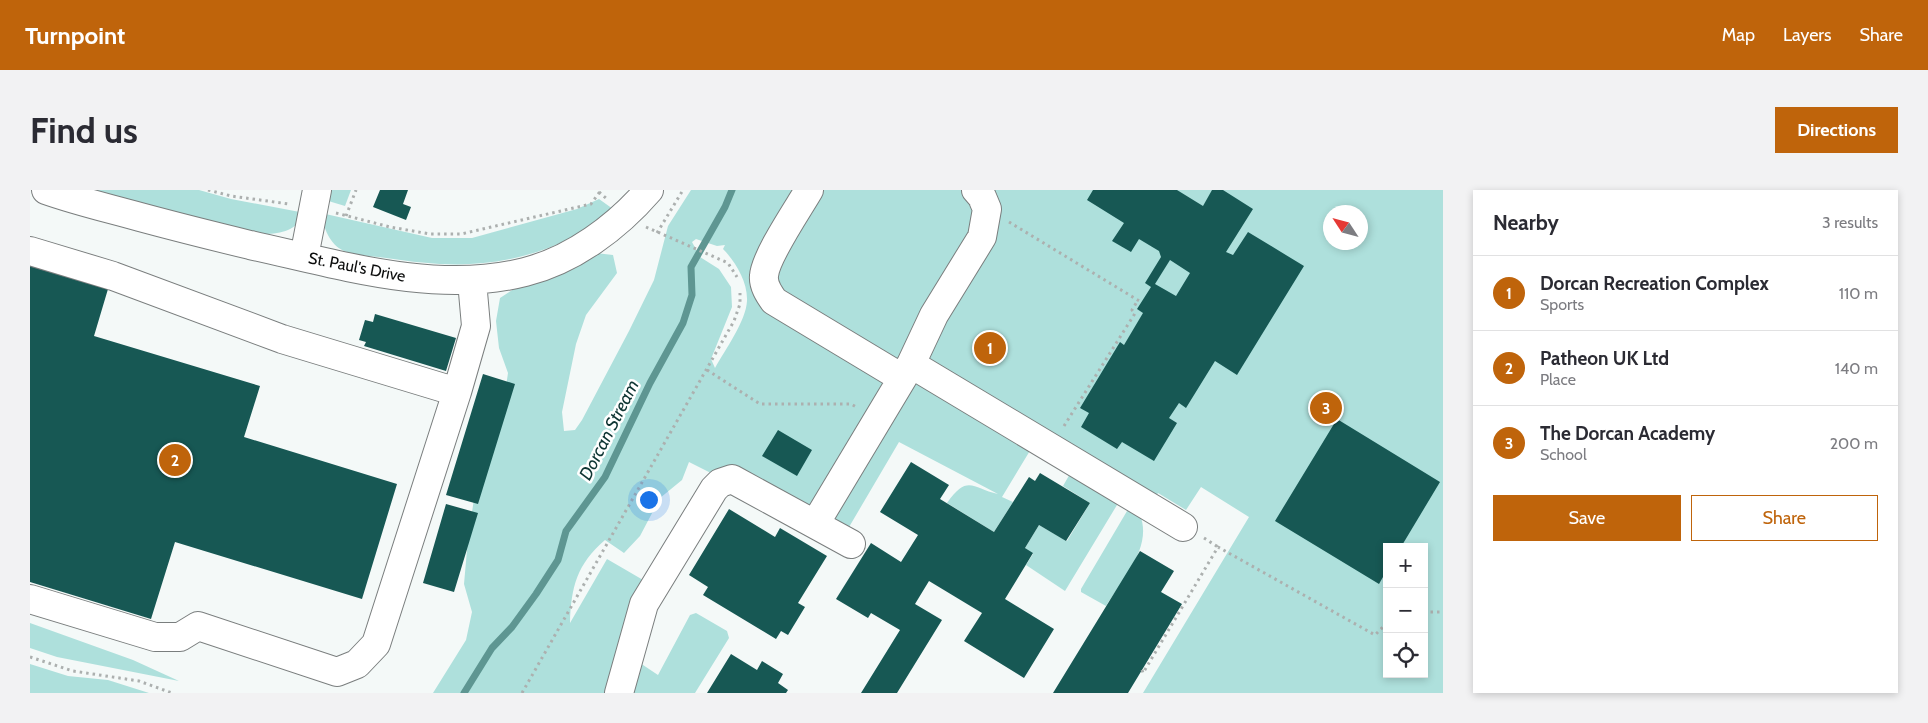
<!DOCTYPE html>
<html lang="en">
<head>
<meta charset="utf-8">
<style>
  :root { --surface:#fff; --page:#f2f2f3; --text:#2b2b33; --muted:#7c7c81; --line:#e1e1e2; --accent:#bf640b }
  body { margin:0; font-family:Cabin,sans-serif; background:var(--page); color:var(--text) }
  .controls { position:absolute; right:15px; bottom:15px; display:grid; overflow:hidden; border-radius:0px; box-shadow:0 2px 8px #0003 }
  .controls button { width:45px; height:45px; display:grid; place-items:center; padding:0; border:0; border-bottom:1px solid var(--line); background:var(--surface); color:var(--text); font:25px sans-serif }
  .compass { position:absolute; left:1293px; top:15px; width:45px; height:45px; border-radius:50%; background:var(--surface); box-shadow:0 2px 8px #0003; rotate:306deg }
  .you { position:absolute; left:618px; top:309px; width:18px; height:18px; margin:-12px; border:4px solid #fff; border-radius:50%; background:#1a73e8; box-shadow:0 0 0 8px #1a73e833 }
  .badge { display:grid; place-items:center; width:32px; height:32px; border-radius:50%; background:var(--accent); color:#fff; font-size:16px; font-weight:700 }
  .pin { position:absolute; translate:-50% -50%; border:2px solid #fff; box-shadow:0 1px 5px #0006 }
  .list { margin:0; padding:0; list-style:none }
  h2 { display:flex; justify-content:space-between; align-items:center; height:65px; margin:0; padding:0 20px; font-size:21px }
  h2 small { font-size:16px; font-weight:400; color:var(--muted) }
  .list li { display:grid; grid-template-columns:32px 1fr auto; gap:15px; align-items:center; box-sizing:border-box; height:75px; padding:0 20px; border-top:1px solid var(--line) }
  .list b { display:block; font-size:19px; white-space:nowrap }
  .list p { margin:0; font-size:16px; white-space:nowrap; color:var(--muted) }
  .list em { font-size:16px; font-style:normal; color:var(--muted) }
  .actions { display:flex; gap:10px; padding:15px 20px }
  .actions a { flex:1; padding:11px 0; border:1px solid var(--accent); border-radius:0px; text-align:center; font-size:18px; color:var(--accent) }
  .actions .main { background:var(--accent); color:#fff }
  .icon { flex:none; width:28px; height:28px; fill:none; stroke:currentColor; stroke-width:2; stroke-linecap:round; stroke-linejoin:round }
  .map { position:relative; flex:none; width:1413px; height:503px; overflow:hidden; border-radius:0px }
  header { display:flex; align-items:center; gap:30px; box-sizing:border-box; height:70px; padding:0 25px; background:var(--accent); color:#fff }
  header strong { font-size:24px }
  nav { display:flex; gap:28px; margin-inline-start:auto; font-size:18px }
  .intro { display:flex; align-items:center; justify-content:space-between; box-sizing:border-box; height:120px; padding:0 30px }
  h1 { margin:0; font-size:35px }
  .button { padding:12px 22px; border-radius:0px; background:var(--accent); color:#fff; font-size:18px; font-weight:700 }
  main { display:flex; gap:30px; padding:0 30px }
  aside { flex:1; background:var(--surface); border-radius:0px; box-shadow:0 2px 8px #0003 }
  .map>svg:first-child { display:block }
  .green { fill:#aee0dc; fill-rule:evenodd }
  .lines { fill:none; stroke-linecap:round; stroke-linejoin:round }
  .stream { stroke:#5e9692; stroke-width:7 }
  .building { fill:#175854; fill-rule:evenodd }
  .minor-casing { stroke:#7a7e7e; stroke-width:30 }
  .path { stroke:#acb0af; stroke-width:3; stroke-dasharray:2.5 4; stroke-linecap:butt }
  .minor { stroke:#fff; stroke-width:28 }
  .labels { text-anchor:middle; dominant-baseline:central; stroke-width:5; stroke-linejoin:round; paint-order:stroke }
  .street-label { font-size:16px; fill:#0c0d0d; stroke:#fff }
  .water-label { font-size:18px; font-style:italic; fill:#0e3533; stroke:#fff }
</style>
</head>
<body>
<header>
<strong>Turnpoint</strong>
<nav><a>Map</a><a>Layers</a><a>Share</a></nav>
</header>
<div class="intro"><h1>Find us</h1><a class="button">Directions</a></div>
<main>
<div class="map">
<svg width="1413" height="503" viewBox="0 0 1413 503">
  <rect width="100%" height="100%" fill="#f4f9f8"/>
  <!-- green -->
  <path class="green" d="M 66,0 L 169,0 L 201,9 L 275,23 C 264,46 240,45 218,43 L 77,5 Z
    M 296,0 L 321,0 L 315,16 L 295,10 Z
    M 661,0 L 1413,0 L 1413,503 L 1113,503 L 1219,327 L 1171,297 L 1156,320 L 1128,303 L 1115,324 L 1110,325 C 1123,357 1092,390 1076,416 L 1051,402 L 1051,399 L 1100,316 L 1090,310 L 1035,401 L 996,375 L 1003,364 L 995,358 L 1009,335 L 1037,351 L 1060,313 L 1033,296 L 1041,282 L 1001,259 L 972,307 L 983,312 L 964,342 L 917,313 C 938,283 943,299 968,304 L 869,252 L 812,349 L 659,272 L 652,290 L 630,308 L 610,346 L 594,363 L 575,350 C 547,374 541,397 540,433 L 577,369 L 620,394 L 584,503 L 403,503 L 436,450 L 442,422 L 434,394 L 438,349 L 451,262 L 474,210 L 478,183 L 469,158 L 466,131 L 470,108 L 487,97 L 557,62 L 583,65 L 587,83 L 556,125 L 546,154 L 532,222 L 534,241 L 545,240 L 552,230 L 599,141 L 624,90 L 638,36 ZM 1300,22 L 1330,22 L 1330,52 L 1300,52 ZM 666,49 L 687,56 L 695,55 L 693,59 C 705,71 718,92 717,111 C 716,131 695,160 685,178 L 681,169 L 702,117 L 701,97 L 689,79 L 670,67 L 662,52 ZM 1357,357 L 1394,357 L 1394,484 L 1357,484 Z
    M 569,9 L 583,19 C 563,33 544,48 521,57 C 463,79 415,77 356,68 C 343,66 326,66 314,61 C 299,54 294,38 291,23 L 402,48 L 442,48 L 547,19 Z
    M 666,423 L 697,441 L 699,448 L 665,503 L 600,503 L 607,471 L 628,485 L 660,425 Z
    M 0,433 L 103,470 L 149,491 L 27,467 L 0,458 Z
    M 0,474 L 38,486 L 78,490 L 119,503 L 0,503 Z"/>
  <g class="lines">
    <!-- stream -->
    <path class="stream" d="M 434,503 L 462,458 L 482,437 L 506,404 L 528,370 L 536,341 L 575,287 L 620,193 L 653,133 L 662,105 L 661,77 L 695,17 L 702,0"/>
  </g>
  <!-- building -->
  <path class="building" d="M 350,0 L 378,0 L 373,14 L 381,17 L 376,30 L 343,17 Z
    M 1063,0 L 1147,0 L 1173,16 L 1182,0 L 1193,0 L 1223,19 L 1196,62 L 1203,65 L 1218,42 L 1274,76 L 1207,185 L 1185,171 L 1156,218 L 1149,213 L 1139,228 L 1147,233 L 1124,271 L 1092,252 L 1087,259 L 1051,237 L 1059,223 L 1050,218 L 1090,152 L 1094,155 L 1113,123 L 1107,119 L 1121,97 L 1115,93 L 1131,67 L 1129,61 L 1109,49 L 1101,62 L 1082,51 L 1094,33 L 1057,10 ZM 1140,70 L 1160,83 L 1146,106 L 1125,94 Z
    M 0,76 L 78,99 L 64,146 L 230,196 L 214,247 L 367,294 L 332,409 L 145,352 L 121,429 L 0,392 Z
    M 345,124 L 426,148 L 416,181 L 334,156 L 336,152 L 329,150 L 335,130 L 343,132 Z
    M 453,184 L 485,194 L 448,314 L 416,305 Z
    M 1307,229 L 1410,292 L 1371,357 L 1357,357 L 1357,380 L 1349,394 L 1245,331 Z
    M 748,240 L 782,260 L 767,286 L 732,266 Z
    M 881,272 L 919,295 L 910,309 L 964,342 L 999,287 L 1005,291 L 1010,283 L 1060,313 L 1036,351 L 1009,335 L 995,358 L 1003,363 L 975,409 L 1024,439 L 994,488 L 934,451 L 952,423 L 899,391 L 885,414 L 912,430 L 867,503 L 831,503 L 870,440 L 841,423 L 838,428 L 806,409 L 841,353 L 871,372 L 888,345 L 850,322 Z
    M 416,314 L 448,323 L 424,402 L 393,393 Z
    M 699,319 L 745,347 L 750,338 L 797,366 L 768,413 L 775,417 L 758,445 L 751,441 L 746,449 L 673,405 L 678,397 L 659,385 Z
    M 1110,361 L 1144,381 L 1131,402 L 1152,414 L 1098,503 L 1023,503 Z
    M 701,464 L 727,480 L 732,471 L 753,484 L 748,493 L 758,500 L 756,503 L 677,503 Z"/>
  <g class="lines">
    <defs>
      <path id="minor" d="M 16,0 C 47,11 78,18 110,27 C 147,37 183,46 220,55 C 307,74 406,105 495,82 C 543,70 587,37 619,0
        M 779,0 C 768,19 735,67 734,86 C 733,95 739,104 744,111 L 872,188
        M 0,61 L 83,86 L 252,149 L 427,202
        M 274,67 L 287,0
        M 881,174 L 1153,337
        M 785,334 L 881,174 L 904,125 L 952,47 L 957,19 L 952,7 L 946,0
        M 0,409 L 125,447 L 150,447 L 168,436 L 307,482 L 327,474 L 346,454 L 427,202 L 446,136 L 442,91
        M 589,503 L 614,414 L 684,299 L 690,293 L 702,289 L 821,354"/>
    </defs>
    <!-- minor casing -->
    <use href="#minor" class="minor-casing"/>
    <!-- path -->
    <path class="path" d="M 178,0 L 201,6 L 259,14
      M 569,2 L 577,9
      M 306,23 L 360,37 L 400,44 L 431,44 L 561,14 L 571,0
      M 316,26 L 326,0
      M 979,32 L 1111,112
      M 616,37 L 698,73 L 707,87
      M 627,43 L 653,0
      M 677,180 L 730,214 L 821,214 L 828,218
      M 1034,236 L 1104,125 L 1105,123 L 1102,120 L 1108,110
      M 1174,348 L 1188,357
      M 1394,422 L 1413,422
      M 0,467 L 43,481 L 109,491 L 142,503
      M 1112,480 L 1113,483 L 1188,357 L 1345,445 L 1357,433
      M 492,503 L 704,131 L 710,114 L 710,103"/>
    <!-- minor -->
    <use href="#minor" class="minor"/>
  </g>
  <g class="labels">
    <!-- street labels -->
    <g class="street-label">
      <text transform="translate(327 77) rotate(11)">St. Paul's Drive</text>
    </g>
    <!-- water labels -->
    <g class="water-label">
      <text transform="translate(579 240) rotate(-63)">Dorcan Stream</text>
    </g>
  </g>
</svg>
<div class="controls">
<button>+</button>
<button>−</button>
<button><svg class="icon" aria-label="locate" viewBox="0 0 24 24"><circle cx="12" cy="12" r="6"/><path d="M12 2v4M12 18v4M2 12h4M18 12h4"/></svg></button>
</div>
<svg class="compass" viewBox="-18 -18 36 36"><path d="M0-13l5 13h-10z" fill="#e53935"/><path d="M0 13l5-13h-10z" fill="#7c7c81"/></svg>
<div class="you"></div>
<div class="pin badge" style="left:960px;top:158px">1</div>
<div class="pin badge" style="left:145px;top:270px">2</div>
<div class="pin badge" style="left:1296px;top:218px">3</div>
</div>
<aside>
<h2>Nearby<small>3 results</small></h2>
<ul class="list">
<li><span class="badge">1</span><div><b>Dorcan Recreation Complex</b><p>Sports</p></div><em>110 m</em></li>
<li><span class="badge">2</span><div><b>Patheon UK Ltd</b><p>Place</p></div><em>140 m</em></li>
<li><span class="badge">3</span><div><b>The Dorcan Academy</b><p>School</p></div><em>200 m</em></li>
</ul>
<div class="actions"><a class="main">Save</a><a>Share</a></div>
</aside>
</main>
</body>
</html>
